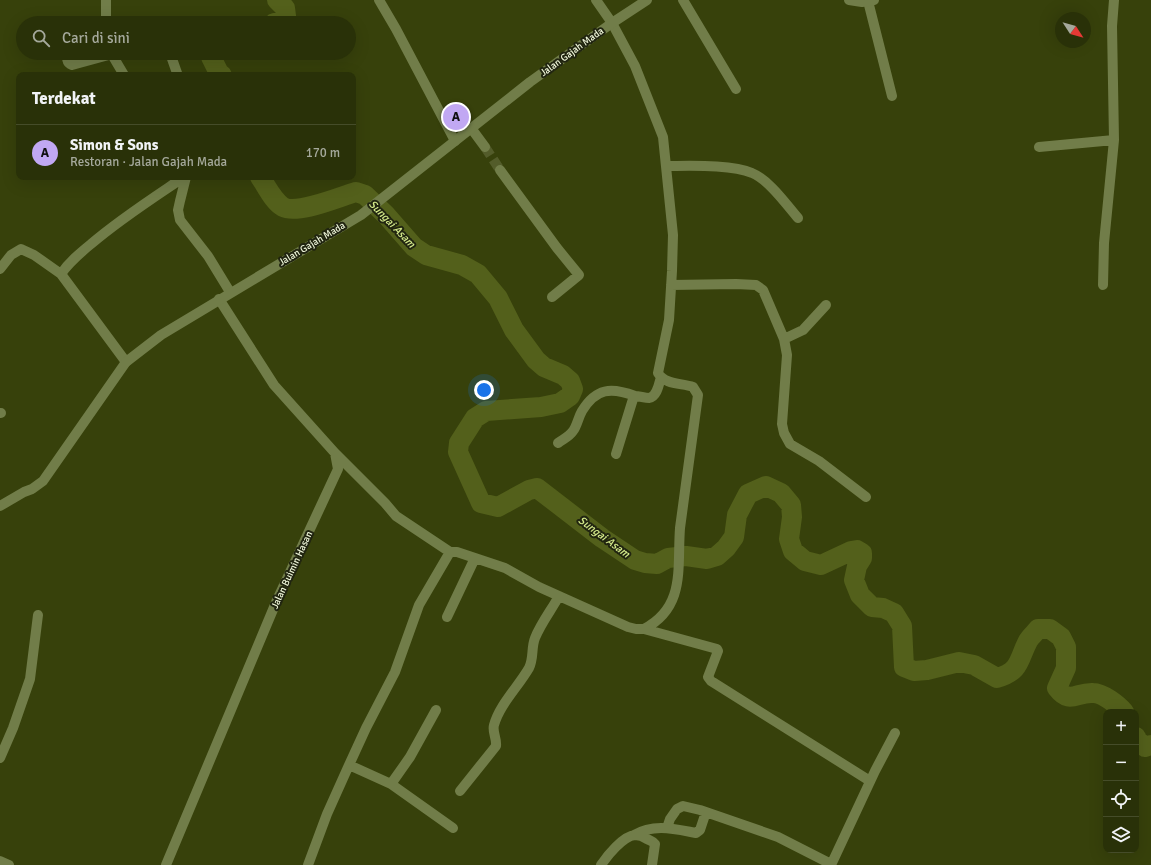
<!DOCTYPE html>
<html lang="id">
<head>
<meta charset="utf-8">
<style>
  :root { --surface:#293108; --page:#313912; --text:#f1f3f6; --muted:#a5a99c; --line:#454c29; --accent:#c1a8f3 }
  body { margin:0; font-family:Signika,sans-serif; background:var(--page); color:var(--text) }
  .controls { position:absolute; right:12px; bottom:12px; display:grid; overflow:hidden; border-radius:8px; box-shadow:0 4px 16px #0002 }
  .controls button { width:36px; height:36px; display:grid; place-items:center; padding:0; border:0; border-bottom:1px solid var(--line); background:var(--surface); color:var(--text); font:20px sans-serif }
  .compass { position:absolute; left:1055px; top:12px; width:36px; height:36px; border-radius:50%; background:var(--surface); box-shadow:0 4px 16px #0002; rotate:126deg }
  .you { position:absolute; left:484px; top:390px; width:14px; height:14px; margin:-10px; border:3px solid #fff; border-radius:50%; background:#1a73e8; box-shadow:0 0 0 6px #1a73e833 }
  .badge { display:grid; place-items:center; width:26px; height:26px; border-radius:50%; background:var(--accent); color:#111; font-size:13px; font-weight:700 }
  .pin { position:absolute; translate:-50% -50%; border:2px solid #fff; box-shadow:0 1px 4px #0006 }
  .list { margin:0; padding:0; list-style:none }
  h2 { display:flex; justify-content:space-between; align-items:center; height:52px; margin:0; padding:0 16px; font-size:17px }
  h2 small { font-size:13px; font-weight:400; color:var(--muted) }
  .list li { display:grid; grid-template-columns:26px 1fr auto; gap:12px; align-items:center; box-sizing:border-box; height:56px; padding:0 16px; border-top:1px solid var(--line) }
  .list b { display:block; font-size:15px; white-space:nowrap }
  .list p { margin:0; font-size:13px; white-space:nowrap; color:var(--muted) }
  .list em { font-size:13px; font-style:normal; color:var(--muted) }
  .icon { flex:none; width:22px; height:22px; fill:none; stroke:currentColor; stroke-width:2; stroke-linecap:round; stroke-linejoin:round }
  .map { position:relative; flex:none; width:1151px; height:865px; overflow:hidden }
  .search { position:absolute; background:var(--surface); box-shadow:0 4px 16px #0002; left:16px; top:16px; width:340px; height:44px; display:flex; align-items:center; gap:10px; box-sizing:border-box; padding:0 14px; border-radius:22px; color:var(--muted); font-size:15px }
  .panel { position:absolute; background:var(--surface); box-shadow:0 4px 16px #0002; left:16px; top:72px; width:340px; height:108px; border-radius:8px }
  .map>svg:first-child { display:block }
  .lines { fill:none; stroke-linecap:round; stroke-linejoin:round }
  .river { stroke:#53601b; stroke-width:20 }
  .minor-tunnel { stroke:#535c2a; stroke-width:10; stroke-dasharray:10 5; stroke-linecap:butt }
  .minor { stroke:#717d49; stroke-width:10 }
  .secondary { stroke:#717d49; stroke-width:10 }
  .labels { text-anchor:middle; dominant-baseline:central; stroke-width:4; stroke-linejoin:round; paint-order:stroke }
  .street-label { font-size:10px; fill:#f1f8dc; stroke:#212510 }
  .water-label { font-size:11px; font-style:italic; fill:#d6ec8c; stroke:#212510 }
</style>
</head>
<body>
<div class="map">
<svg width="1151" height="865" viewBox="0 0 1151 865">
  <rect width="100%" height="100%" fill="#37410b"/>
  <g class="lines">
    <!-- river -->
    <path class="river" d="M 274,23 L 280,22 L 286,16 L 285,8 L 277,0
      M 213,53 L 211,57 L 219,73 L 222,75
      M 260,177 C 267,187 273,201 283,207 C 298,215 341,196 356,192 L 365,195 L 386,215 L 414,247 L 426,255 L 462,265 L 478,274 L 498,298 L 514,330 L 536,360 L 544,367 L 563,375 L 570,381 L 573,389 L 570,396 L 560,403 L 541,407 L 486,411 L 475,418 L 459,443 L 458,452 L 481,503 L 498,507 L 529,490 L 537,488 L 602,538 L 635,560 L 645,563 L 657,564 L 668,558 L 686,556 L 707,559 L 717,556 L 726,548 L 734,537 L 737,515 L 748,494 L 766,486 L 781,493 L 791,505 L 792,517 L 789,539 L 793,551 L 805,561 L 821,565 L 851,551 L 857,550 L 862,553 L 862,558 L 857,566 L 854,580 L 860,595 L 872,607 L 883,608 L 894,613 L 902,626 L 904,667 L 914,671 L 927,670 L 959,662 L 974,665 L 997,678 C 1021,671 1018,660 1028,641 C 1030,637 1035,633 1038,629 L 1050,629 L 1061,637 L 1066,647 L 1066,668 L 1057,688 C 1070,705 1076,692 1093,693 C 1103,693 1118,705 1124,712
      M 1136,737 L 1137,740 L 1145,747 L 1151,745"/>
    <!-- minor-tunnel -->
    <path class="minor-tunnel" d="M 485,147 L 500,170"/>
    <!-- minor -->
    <path class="minor" d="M 106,0 L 106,23
      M 379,0 L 396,29 L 455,141
      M 596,0 L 612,23 L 635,66 L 663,137 L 673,235 L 672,271 L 669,320 L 658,373 C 665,385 682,383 693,387 L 698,395 L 680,528 C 677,568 686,607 644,629
      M 683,0 L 736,89
      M 868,1 L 892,96
      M 68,53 C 67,58 66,63 72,65 L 116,53
      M 111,53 L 124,75
      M 170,53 L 177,73
      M 471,128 L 485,147
      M 1039,147 L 1114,140
      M 666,166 C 688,166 732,164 752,173 C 769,180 786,204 798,218
      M 500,170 L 557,248 L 579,275 L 552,297
      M 186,177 L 180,201 L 178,210 L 180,220 L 208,256 L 230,292
      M 0,269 L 11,255 L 21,249 L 34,255 L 61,274 L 126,362
      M 61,274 C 69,262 80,253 91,244 C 120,219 153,198 184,177
      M 671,285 L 736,284 L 756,285 L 763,290 L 784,339 L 787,355 L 782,424 L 784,433 L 790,444 L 819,461 L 866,497
      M 1103,285 L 1104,243 L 1114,140 L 1112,26 L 1114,0
      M 784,339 L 803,330 L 826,305
      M 0,413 L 1,413
      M 558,443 C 563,439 569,437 573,431 C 577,426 578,418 582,411 C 596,388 611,387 635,396
      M 335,453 L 385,503 L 396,516 L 450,552 L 457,552 L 505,568 L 539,587 L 628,627 L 636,629 L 644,629 L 717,649 L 718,651 L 708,677 L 711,681 L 870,781
      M 616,454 L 633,399 L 635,396 C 639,396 645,398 649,398 C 657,397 659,384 661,377
      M 447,617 L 475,558
      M 0,758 L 13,728 L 30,679 L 38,615
      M 349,765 L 391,784 L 453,828
      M 391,784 L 410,757 L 436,710
      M 460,791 L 496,746 C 497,738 492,732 494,725 C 500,704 518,687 529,668 C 534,658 531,648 535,638 C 541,623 552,609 559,596
      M 667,828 L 670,819 L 677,809 L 683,806 L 700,810 L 778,837 L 831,864
      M 634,835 C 654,823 675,829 696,833 L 700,830 L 706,812
      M 166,865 L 277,600 L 338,469 L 335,453 L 274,385 L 219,299
      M 308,865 L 327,814 L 349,765 L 366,728 L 395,672 L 419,605 L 450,552
      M 601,865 C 607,856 623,836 635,835 C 639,835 644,837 647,839 C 651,841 653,841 655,844 L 652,865
      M 831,865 L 875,771 L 895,733"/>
    <!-- secondary -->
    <path class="secondary" d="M 849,0 L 862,2 L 874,0
      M 0,506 L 24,492 L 32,489 L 43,481 L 126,362 L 161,335 L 361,215 L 530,82 L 612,23 L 647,0
      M 0,861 L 9,865"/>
  </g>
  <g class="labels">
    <!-- street labels -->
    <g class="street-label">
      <text transform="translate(572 52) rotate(-36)">Jalan Gajah Mada</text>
      <text transform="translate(312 244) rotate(-31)">Jalan Gajah Mada</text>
      <text transform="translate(292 570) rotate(-65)">Jalan Buimin Hasan</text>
    </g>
    <!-- water labels -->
    <g class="water-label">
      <text transform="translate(392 224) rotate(46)">Sungai Asam</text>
      <text transform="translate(604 537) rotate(37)">Sungai Asam</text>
    </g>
  </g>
</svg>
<div class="controls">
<button>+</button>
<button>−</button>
<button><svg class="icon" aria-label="locate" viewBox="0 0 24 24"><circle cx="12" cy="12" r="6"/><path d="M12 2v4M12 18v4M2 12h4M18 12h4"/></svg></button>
<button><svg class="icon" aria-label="layers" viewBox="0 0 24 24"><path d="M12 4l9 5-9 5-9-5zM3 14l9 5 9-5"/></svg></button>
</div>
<svg class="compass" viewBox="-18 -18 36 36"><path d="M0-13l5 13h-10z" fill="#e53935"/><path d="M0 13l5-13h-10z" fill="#a5a99c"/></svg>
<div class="you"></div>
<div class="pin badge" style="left:456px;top:117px">A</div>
<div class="search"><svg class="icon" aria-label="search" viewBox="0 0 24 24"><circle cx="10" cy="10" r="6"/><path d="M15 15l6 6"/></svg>Cari di sini</div>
<section class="panel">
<h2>Terdekat<small></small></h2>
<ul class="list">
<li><span class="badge">A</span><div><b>Simon &amp; Sons</b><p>Restoran · Jalan Gajah Mada</p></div><em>170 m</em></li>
</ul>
</section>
</div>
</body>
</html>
